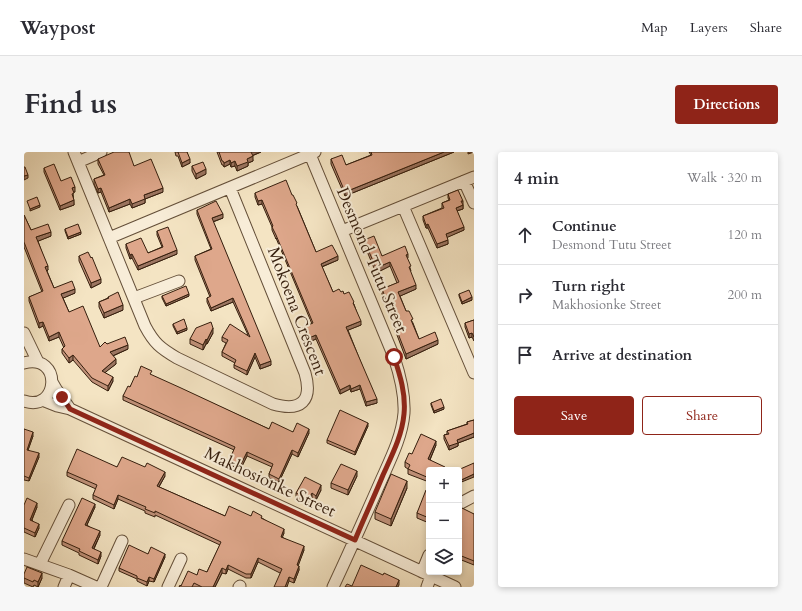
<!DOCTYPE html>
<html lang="en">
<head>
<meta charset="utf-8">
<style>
  :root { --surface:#fff; --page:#f7f7f7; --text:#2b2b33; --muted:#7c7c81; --line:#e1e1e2; --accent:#8f2418 }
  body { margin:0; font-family:Cardo,serif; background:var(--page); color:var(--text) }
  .controls { position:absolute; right:12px; bottom:12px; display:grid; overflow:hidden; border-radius:4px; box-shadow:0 2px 6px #0003 }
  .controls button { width:36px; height:36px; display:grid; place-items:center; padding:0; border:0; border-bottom:1px solid var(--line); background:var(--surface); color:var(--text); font:20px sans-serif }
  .stop { position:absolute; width:12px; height:12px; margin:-9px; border:3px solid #8f2418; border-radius:50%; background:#fff }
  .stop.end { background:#8f2418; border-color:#fff; box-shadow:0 1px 4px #0008 }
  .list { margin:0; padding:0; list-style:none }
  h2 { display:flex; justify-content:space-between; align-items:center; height:52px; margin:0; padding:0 16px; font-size:17px }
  h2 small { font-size:13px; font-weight:400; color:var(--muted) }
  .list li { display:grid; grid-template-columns:26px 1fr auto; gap:12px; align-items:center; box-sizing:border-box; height:60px; padding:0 16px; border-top:1px solid var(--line) }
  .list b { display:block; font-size:15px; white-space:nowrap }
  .list p { margin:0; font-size:13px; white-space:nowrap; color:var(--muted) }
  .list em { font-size:13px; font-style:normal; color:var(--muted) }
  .actions { display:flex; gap:8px; padding:12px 16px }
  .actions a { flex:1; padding:9px 0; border:1px solid var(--accent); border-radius:4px; text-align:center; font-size:14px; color:var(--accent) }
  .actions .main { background:var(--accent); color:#fff }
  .icon { flex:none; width:22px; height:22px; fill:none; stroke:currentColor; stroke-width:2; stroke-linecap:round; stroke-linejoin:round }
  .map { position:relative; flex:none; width:450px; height:435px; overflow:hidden; border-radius:4px }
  header { display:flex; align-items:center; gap:24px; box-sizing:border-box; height:56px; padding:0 20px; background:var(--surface); border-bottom:1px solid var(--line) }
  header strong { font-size:19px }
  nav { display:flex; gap:22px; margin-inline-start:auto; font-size:14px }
  .intro { display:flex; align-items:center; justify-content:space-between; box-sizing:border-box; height:96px; padding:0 24px }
  h1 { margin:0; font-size:28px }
  .button { padding:10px 18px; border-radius:4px; background:var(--accent); color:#fff; font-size:14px; font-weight:700 }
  main { display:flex; gap:24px; padding:0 24px }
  aside { flex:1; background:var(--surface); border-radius:4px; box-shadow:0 2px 6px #0003 }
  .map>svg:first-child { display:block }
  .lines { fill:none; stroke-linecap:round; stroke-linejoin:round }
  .minor-casing { stroke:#65503a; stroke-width:13 }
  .minor { stroke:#f8edd8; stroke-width:11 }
  .wall { fill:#bf9078; stroke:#351e0d }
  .shaded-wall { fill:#9b7561; stroke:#351e0d }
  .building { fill:#dea78b; stroke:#351e0d }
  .route { stroke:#8f2418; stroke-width:5 }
  .labels { text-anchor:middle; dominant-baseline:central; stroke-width:4; stroke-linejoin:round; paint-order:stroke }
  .street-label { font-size:17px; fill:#351e0d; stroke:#f8edd8 }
</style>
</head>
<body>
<header>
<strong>Waypost</strong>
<nav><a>Map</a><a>Layers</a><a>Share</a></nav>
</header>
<div class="intro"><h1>Find us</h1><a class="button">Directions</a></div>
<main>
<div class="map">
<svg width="450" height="435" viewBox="0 0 450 435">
  <rect width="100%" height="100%" fill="#f4e4c3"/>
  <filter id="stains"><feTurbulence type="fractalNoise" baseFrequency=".005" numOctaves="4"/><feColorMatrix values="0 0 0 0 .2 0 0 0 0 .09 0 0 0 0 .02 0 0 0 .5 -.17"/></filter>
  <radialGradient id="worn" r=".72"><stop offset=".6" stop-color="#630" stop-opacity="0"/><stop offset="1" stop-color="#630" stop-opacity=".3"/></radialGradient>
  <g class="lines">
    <defs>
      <path id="minor" d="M 50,0 L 121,174 C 130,191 136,196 153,206 L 249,252 C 277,260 289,249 281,221 L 206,36
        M 285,0 L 370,205 C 376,223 381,241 380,261 C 378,286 365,310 355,333 C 340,367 325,401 309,435
        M 54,10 L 77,0
        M 440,29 L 450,51
        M 379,54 L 450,221
        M 318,79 L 450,25
        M 85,86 L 291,0
        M 110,146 L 155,129
        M 0,181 L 14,210
        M 0,211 C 39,201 35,261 0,249
        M 28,230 L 32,237 L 46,257
        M 18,248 L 33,254 L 46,257 L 431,435
        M 435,352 L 450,344
        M 0,407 L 45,423 L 72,435
        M 16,412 L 45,353
        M 398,420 L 405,403
        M 40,435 L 45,423
        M 77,435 L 98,389
        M 144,435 L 157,407
        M 215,435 L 216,434
        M 403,435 L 407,424"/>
    </defs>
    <!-- minor casing -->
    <use href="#minor" class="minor-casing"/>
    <!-- minor -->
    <use href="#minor" class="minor"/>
  </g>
  <!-- wall -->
  <path class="wall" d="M 151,0 L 163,0 L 166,11 L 158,15 L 154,4 L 152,4 Z
    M 193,0 L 237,0 L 228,4 L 229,9 L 224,11 L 224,14 L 213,19 L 211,14 L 207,15 L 206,12 L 200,15 L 199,13 L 198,13 Z
    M 345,0 L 430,0 L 321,44 L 307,12 L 307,7 L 322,13 L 347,3 Z
    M 74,7 L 110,14 L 139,40 L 121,47 L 121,51 L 108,56 L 106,52 L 85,60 L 77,40 L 74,41 L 70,32 L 70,27 L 80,23 L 74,12 Z
    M 168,14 L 182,22 L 172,27 L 168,19 Z
    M 20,16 L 51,40 L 49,40 L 50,53 L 36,58 L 20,20 Z
    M 231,41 L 273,54 L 292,100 L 314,108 L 298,115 L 309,140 L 317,140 L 320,142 L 330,152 L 337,173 L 324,178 L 353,251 L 342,254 L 336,237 L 327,240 L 326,237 L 316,242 L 292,187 L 280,192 L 275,181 L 275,177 L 288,172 L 252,86 L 252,87 L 248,78 L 248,75 L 238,52 L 234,53 L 231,45 Z
    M 424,42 L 439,49 L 439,57 L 433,59 L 440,78 L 423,85 L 424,92 L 413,96 L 404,76 L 402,76 L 399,68 L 399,64 L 418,56 L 418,51 L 425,48 L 424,46 Z
    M 173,58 L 199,66 L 189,70 L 247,213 L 236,217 L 231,205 L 223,223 L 210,216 L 210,213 L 211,211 L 198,204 L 198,200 L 202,191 L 198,189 L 198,185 L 224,183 L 209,150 L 187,159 L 183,150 L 183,146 L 186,145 L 171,108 L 171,104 L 187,97 L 173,62 Z
    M 0,63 L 7,78 L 27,84 L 14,89 L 24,118 L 23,119 L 30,136 L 51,141 L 39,146 L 45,160 L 76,195 L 83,192 L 104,197 L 89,204 L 92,212 L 81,220 L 89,229 L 84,239 L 68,230 L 49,208 L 45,211 L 38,201 L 38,197 L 40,196 L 35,185 L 25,189 L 19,174 L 15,176 L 5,149 L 5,145 L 18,140 L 0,95 Z
    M 41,77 L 57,82 L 44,87 L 41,79 Z
    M 133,79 L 153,102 L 114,118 L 108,106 L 106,107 L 102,96 L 102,92 L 124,101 L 138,95 L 133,83 Z
    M 340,88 L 358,104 L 384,106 L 383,106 L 387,119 L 386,119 L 392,137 L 376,144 L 382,159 L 389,171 L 395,187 L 414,192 L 382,207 L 370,175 L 370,171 L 371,170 L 365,155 L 364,156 L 358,142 L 358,137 L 373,131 L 366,114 L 352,121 L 340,92 Z
    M 55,104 L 77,131 L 67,136 L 55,109 Z
    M 435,142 L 448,148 L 438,152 L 435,144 Z
    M 138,144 L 165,144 L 142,154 L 138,146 Z
    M 84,145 L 99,158 L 80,166 L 75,155 L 75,150 L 84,146 Z
    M 450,168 L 450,189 L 448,185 L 445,186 L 441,175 L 441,171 Z
    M 149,172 L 163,178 L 153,182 L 149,174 Z
    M 189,181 L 183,192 L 182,192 L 179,198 L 166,192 L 166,187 Z
    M 113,225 L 157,237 L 245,277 L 269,280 L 285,281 L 274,305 L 268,302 L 255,330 L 245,326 L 245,322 L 248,315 L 223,304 L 216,318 L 205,312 L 205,309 L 210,298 L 99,248 L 99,244 Z
    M 407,251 L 420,257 L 410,261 L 407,253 Z
    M 450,268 L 450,285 L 434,291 L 434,294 L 425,298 L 420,287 L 420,283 L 423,282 L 423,279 L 443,272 L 443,270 Z
    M 344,274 L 331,303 L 303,291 L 303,288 Z
    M 0,277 L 9,284 L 4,298 L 15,305 L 5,329 L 0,328 Z
    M 412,293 L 406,308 L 421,318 L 405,318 L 405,330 L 384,322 L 384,317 L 381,315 L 381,310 L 388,302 Z
    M 93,315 L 141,324 L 135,335 L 201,364 L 227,364 L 238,366 L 260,381 L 258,385 L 280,398 L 274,413 L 275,418 L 270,431 L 265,429 L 256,421 L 234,410 L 227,426 L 222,426 L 204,417 L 202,422 L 198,421 L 191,435 L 155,435 L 173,423 L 183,420 L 196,393 L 131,363 L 131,365 L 121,361 L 121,359 L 94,347 L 90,357 L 69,347 L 69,343 L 72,337 L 43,324 L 43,320 Z
    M 333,324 L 324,343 L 307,336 L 307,331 Z
    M 383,336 L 367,374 L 351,367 L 351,360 Z
    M 297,338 L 292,348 L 288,346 L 285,352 L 272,346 L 272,341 Z
    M 405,339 L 405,371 L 393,366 L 393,361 Z
    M 0,353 L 13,355 L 8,368 L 15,376 L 11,385 L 0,380 Z
    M 71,355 L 63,373 L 76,383 L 70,397 L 77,404 L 74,412 L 55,403 L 55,401 L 38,393 L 38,389 Z
    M 435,362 L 450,362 L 450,413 L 435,407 Z
    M 124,402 L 141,405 L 130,430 L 125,429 L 123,434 L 113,429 L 113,427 L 95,419 L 95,416 Z
    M 0,422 L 18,426 L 14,435 L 10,433 L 9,435 L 0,431 Z"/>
  <!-- shaded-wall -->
  <path class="shaded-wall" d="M 227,0 L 237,0 L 227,4 Z
    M 420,0 L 430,0 L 321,44 L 321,40 Z
    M 444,0 L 450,0 L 444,2 Z
    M 229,4 L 229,9 L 224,11 L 224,14 L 213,19 L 213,14 L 223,7 Z
    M 166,7 L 166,11 L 158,15 L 158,11 Z
    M 206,8 L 206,12 L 200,15 L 200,11 Z
    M 211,9 L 211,14 L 207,15 L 207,11 Z
    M 182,17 L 182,22 L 172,27 L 172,22 Z
    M 4,23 L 4,26 L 0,28 L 0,24 Z
    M 51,35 L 51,40 L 48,40 L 48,36 Z
    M 77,36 L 77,40 L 74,41 L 74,37 Z
    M 139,36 L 139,40 L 121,47 L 121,51 L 108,56 L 108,52 L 120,43 Z
    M 106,47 L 106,52 L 85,60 L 85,56 Z
    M 50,48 L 50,53 L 36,58 L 36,54 Z
    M 238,48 L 238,52 L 234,53 L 234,49 Z
    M 16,53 L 16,55 L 6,59 L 6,57 Z
    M 439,53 L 439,57 L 432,59 L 432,56 Z
    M 199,62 L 199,66 L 188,70 L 188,66 Z
    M 404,72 L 404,76 L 402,76 L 402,73 Z
    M 440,75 L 440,78 L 422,86 L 422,82 Z
    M 27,80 L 27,84 L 12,90 L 12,85 Z
    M 57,80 L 57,82 L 44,87 L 44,85 Z
    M 424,88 L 424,92 L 413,96 L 413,92 Z
    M 153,98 L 153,102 L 114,118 L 114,114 Z
    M 108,102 L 108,106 L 106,107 L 106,103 Z
    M 384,102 L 384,106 L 382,107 L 382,103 Z
    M 314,104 L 314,108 L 297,115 L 297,112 Z
    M 366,110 L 366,114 L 352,121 L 352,116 Z
    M 24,114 L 24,118 L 21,120 L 21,115 Z
    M 77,127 L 77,131 L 67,136 L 67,131 Z
    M 392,133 L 392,137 L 374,145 L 374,140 Z
    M 51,137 L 51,141 L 37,147 L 37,142 Z
    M 165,142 L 165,144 L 142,154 L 142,152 Z
    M 448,145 L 448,148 L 438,152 L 438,150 Z
    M 209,146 L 209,150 L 187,159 L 187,156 Z
    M 365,151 L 365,155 L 364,156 L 364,152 Z
    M 99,153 L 99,158 L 80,166 L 80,161 Z
    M 337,169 L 337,173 L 322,179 L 322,175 Z
    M 19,170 L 19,174 L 15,176 L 15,171 Z
    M 163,176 L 163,178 L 153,182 L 153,180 Z
    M 189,176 L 189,181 L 183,192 L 183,188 Z
    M 35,180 L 35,185 L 25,189 L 25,185 Z
    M 448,181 L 448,185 L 445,186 L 445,182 Z
    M 292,183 L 292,187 L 280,192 L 280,188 Z
    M 182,187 L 182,192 L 179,198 L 179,193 Z
    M 414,188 L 414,192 L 382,207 L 382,202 Z
    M 104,193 L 104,197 L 86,205 L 86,200 Z
    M 231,201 L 231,205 L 223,223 L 223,219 Z
    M 49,203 L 49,208 L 45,211 L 45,206 Z
    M 92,207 L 92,212 L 78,223 L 78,219 Z
    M 247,209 L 247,213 L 236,217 L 236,213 Z
    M 89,225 L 89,229 L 84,239 L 84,234 Z
    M 326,233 L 326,237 L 316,242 L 316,238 Z
    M 336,233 L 336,237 L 327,240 L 327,237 Z
    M 353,247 L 353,251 L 342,254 L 342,250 Z
    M 420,255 L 420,257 L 410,261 L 410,259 Z
    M 344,271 L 344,274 L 331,303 L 331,300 Z
    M 285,277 L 285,281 L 274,305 L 274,301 Z
    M 9,280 L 9,284 L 3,301 L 3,298 Z
    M 450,281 L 450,285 L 434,291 L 434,294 L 425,298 L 425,294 L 433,288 Z
    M 412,289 L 412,293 L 404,312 L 404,307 Z
    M 268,298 L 268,302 L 255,330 L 255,327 Z
    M 223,300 L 223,304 L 216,318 L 216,314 Z
    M 15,301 L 15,305 L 5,329 L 5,326 Z
    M 333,319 L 333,324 L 324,343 L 324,338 Z
    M 141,320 L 141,324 L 133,338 L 133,334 Z
    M 450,322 L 450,325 L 435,331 L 435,329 Z
    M 383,329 L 383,336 L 367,374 L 367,367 Z
    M 297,333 L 297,338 L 292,348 L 292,344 Z
    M 288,341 L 288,346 L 285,352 L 285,347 Z
    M 94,343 L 94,347 L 90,357 L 90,353 Z
    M 13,351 L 13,355 L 6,372 L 6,368 Z
    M 71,352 L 71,355 L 61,377 L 61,373 Z
    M 15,372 L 15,376 L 11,385 L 11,381 Z
    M 260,377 L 260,381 L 257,389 L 257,385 Z
    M 76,379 L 76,383 L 68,400 L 68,396 Z
    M 280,394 L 280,398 L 273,417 L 273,413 Z
    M 77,400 L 77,404 L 74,412 L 74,408 Z
    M 141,402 L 141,405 L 130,430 L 130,427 Z
    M 234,406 L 234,410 L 227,426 L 227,422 Z
    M 204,413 L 204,417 L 202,422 L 202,418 Z
    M 275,414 L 275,418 L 270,431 L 270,427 Z
    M 198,416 L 198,421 L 191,435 L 189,435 Z
    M 18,421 L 18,426 L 14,435 L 14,430 Z
    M 125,425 L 125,429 L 123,434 L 123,430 Z
    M 265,425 L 265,429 L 263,435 L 261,435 Z
    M 375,428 L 375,433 L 374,435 L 372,435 Z"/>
  <!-- building -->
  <path class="building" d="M 90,0 L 105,0 L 110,14 L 127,7 L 139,36 L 120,43 L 121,47 L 108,52 L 106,47 L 85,56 L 77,36 L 74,37 L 70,27 L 81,23 L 74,7 Z
    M 154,0 L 163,0 L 166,7 L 158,11 Z
    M 195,0 L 227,0 L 229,4 L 223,7 L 224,10 L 213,14 L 211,9 L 207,11 L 206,8 L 200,11 L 199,9 L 198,9 Z
    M 347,0 L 420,0 L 321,40 L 307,7 L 318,3 L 322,13 L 348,3 Z
    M 179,10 L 182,17 L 172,22 L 168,14 Z
    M 30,12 L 37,29 L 47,25 L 51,35 L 48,36 L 50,41 L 48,42 L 50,48 L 36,54 L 20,16 Z
    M 0,15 L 1,15 L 4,23 L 0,24 Z
    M 262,28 L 268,43 L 269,43 L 273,51 L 272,52 L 292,100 L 308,93 L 314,104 L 297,112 L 309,140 L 315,137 L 317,140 L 319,139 L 320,142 L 325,140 L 330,150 L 329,151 L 337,169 L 322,175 L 353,247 L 342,250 L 336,233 L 327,237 L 326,233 L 316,238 L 292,183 L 280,188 L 275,177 L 289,171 L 252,83 L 248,75 L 249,74 L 238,48 L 234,49 L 231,41 Z
    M 434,38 L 439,49 L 437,49 L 439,53 L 432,56 L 440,75 L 422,82 L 424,88 L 413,92 L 404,72 L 402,73 L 399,64 L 420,56 L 418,51 L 426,48 L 424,42 Z
    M 13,45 L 16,53 L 6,57 L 3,49 Z
    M 192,49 L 199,62 L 188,66 L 247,209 L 236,213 L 231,201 L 223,219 L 210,213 L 212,208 L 198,200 L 204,188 L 198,185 L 206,172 L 226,185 L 209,146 L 187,156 L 183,146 L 187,144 L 171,104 L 188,97 L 173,58 Z
    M 0,63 L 7,78 L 24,72 L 27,80 L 12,85 L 24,114 L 21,115 L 30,136 L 48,129 L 51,137 L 37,142 L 45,160 L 59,154 L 76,195 L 81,190 L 83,192 L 101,185 L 104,193 L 86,200 L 92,207 L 78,219 L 89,225 L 84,234 L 68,226 L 49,203 L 45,206 L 38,197 L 41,194 L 35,180 L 25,185 L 19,170 L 15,171 L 5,145 L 19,139 L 0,90 Z
    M 54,72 L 57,80 L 44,85 L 41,77 Z
    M 144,75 L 153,98 L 114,114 L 108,102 L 106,103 L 102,92 L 117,86 L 124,101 L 139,95 L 133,79 Z
    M 350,84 L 358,104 L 381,94 L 384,102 L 382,103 L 387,114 L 385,115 L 392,133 L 374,140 L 382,159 L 385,159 L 389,167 L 387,168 L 395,187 L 411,180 L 414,188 L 382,202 L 370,171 L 372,169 L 365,151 L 364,152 L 358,137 L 375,130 L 366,110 L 352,116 L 340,88 Z
    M 64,100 L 67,106 L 68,105 L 77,127 L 67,131 L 55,104 Z
    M 162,134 L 165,142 L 142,152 L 138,144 Z
    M 445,138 L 448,145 L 438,150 L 435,142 Z
    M 94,140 L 99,153 L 80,161 L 75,150 L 85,146 L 84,145 Z
    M 160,167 L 163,176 L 153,180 L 149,172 Z
    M 450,168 L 450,185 L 448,181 L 445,182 L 441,171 Z
    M 187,170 L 189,176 L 183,188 L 182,187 L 179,193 L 166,187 L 172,176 Z
    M 117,214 L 128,219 L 126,222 L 157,236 L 245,277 L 248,270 L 269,280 L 273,271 L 285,277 L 274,301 L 268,298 L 255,327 L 245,322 L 249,312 L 223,300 L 216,314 L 205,309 L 211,295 L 99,244 L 104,234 L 106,235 L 111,224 L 113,225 Z
    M 417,247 L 420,255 L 410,259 L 407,251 Z
    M 316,258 L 344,271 L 331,300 L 303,288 Z
    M 450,268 L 450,281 L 433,288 L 434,291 L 425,294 L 420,283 L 425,282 L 423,279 L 444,272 L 443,270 Z
    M 0,277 L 9,280 L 3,298 L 15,301 L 5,326 L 0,324 Z
    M 397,282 L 412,289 L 404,307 L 421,315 L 419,318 L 405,318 L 405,326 L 384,317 L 386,313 L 381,310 L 385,301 L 388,302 Z
    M 53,297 L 93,315 L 98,305 L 121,315 L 123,311 L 141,320 L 133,334 L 201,364 L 205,354 L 227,364 L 229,359 L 238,364 L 237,366 L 260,377 L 257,385 L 280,394 L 273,413 L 275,414 L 270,427 L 265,425 L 261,435 L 250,435 L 258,417 L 234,406 L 227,422 L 222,422 L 204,413 L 202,418 L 198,416 L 189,435 L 178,435 L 170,431 L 168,435 L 155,435 L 156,433 L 157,434 L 164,419 L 173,423 L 175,417 L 183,420 L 197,390 L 131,359 L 131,361 L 121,357 L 122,355 L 94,343 L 90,353 L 69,343 L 73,333 L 43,320 Z
    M 450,311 L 450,322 L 435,329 L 435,318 L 434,318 Z
    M 317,312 L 333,319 L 324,338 L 307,331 Z
    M 367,322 L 383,329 L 367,367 L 351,360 Z
    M 281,325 L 297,333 L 292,344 L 288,341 L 285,347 L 272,341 Z
    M 402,338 L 405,339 L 405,366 L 393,361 Z
    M 3,346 L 13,351 L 6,368 L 15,372 L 11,381 L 0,376 L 0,353 Z
    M 58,346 L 71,352 L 61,373 L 76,379 L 68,396 L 77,400 L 74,408 L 55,399 L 56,397 L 38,389 Z
    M 438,356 L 450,362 L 450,409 L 435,403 L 435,399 L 437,395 L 435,394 L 435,362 Z
    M 105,393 L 124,402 L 127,395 L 141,402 L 130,427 L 125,425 L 123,430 L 113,426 L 113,424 L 95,416 Z
    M 337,413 L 359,423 L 360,421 L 375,428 L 372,435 L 321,435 L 323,432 L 328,434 Z
    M 3,415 L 18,421 L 14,430 L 10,428 L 9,430 L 0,426 L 0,422 Z"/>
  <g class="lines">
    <!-- route -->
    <path class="route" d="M 38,245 L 46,257 L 331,388 C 340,366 350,345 359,323 C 368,303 378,284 380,262 C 382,242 376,223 370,205"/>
  </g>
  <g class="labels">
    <!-- street labels -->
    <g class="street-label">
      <text transform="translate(348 108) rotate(67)">Desmond Tutu Street</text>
      <text transform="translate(273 159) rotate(69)">Mokoena Crescent</text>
      <text transform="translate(246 330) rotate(25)">Makhosionke Street</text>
    </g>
  </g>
  <rect width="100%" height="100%" filter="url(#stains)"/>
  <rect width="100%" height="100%" fill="url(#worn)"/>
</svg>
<div class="controls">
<button>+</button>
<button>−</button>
<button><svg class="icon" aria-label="layers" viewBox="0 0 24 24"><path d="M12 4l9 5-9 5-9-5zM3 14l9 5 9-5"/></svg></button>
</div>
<div class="stop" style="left:370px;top:205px"></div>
<div class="stop end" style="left:38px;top:245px"></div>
</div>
<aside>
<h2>4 min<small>Walk · 320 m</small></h2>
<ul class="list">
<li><svg class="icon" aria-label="ahead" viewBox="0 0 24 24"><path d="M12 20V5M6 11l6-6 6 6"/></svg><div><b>Continue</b><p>Desmond Tutu Street</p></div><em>120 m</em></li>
<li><svg class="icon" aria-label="right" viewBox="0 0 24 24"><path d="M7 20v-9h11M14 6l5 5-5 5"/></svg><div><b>Turn right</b><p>Makhosionke Street</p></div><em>200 m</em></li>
<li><svg class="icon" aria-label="arrive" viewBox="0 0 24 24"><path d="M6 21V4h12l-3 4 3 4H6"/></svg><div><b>Arrive at destination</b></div></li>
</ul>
<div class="actions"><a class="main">Save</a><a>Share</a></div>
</aside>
</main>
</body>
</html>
